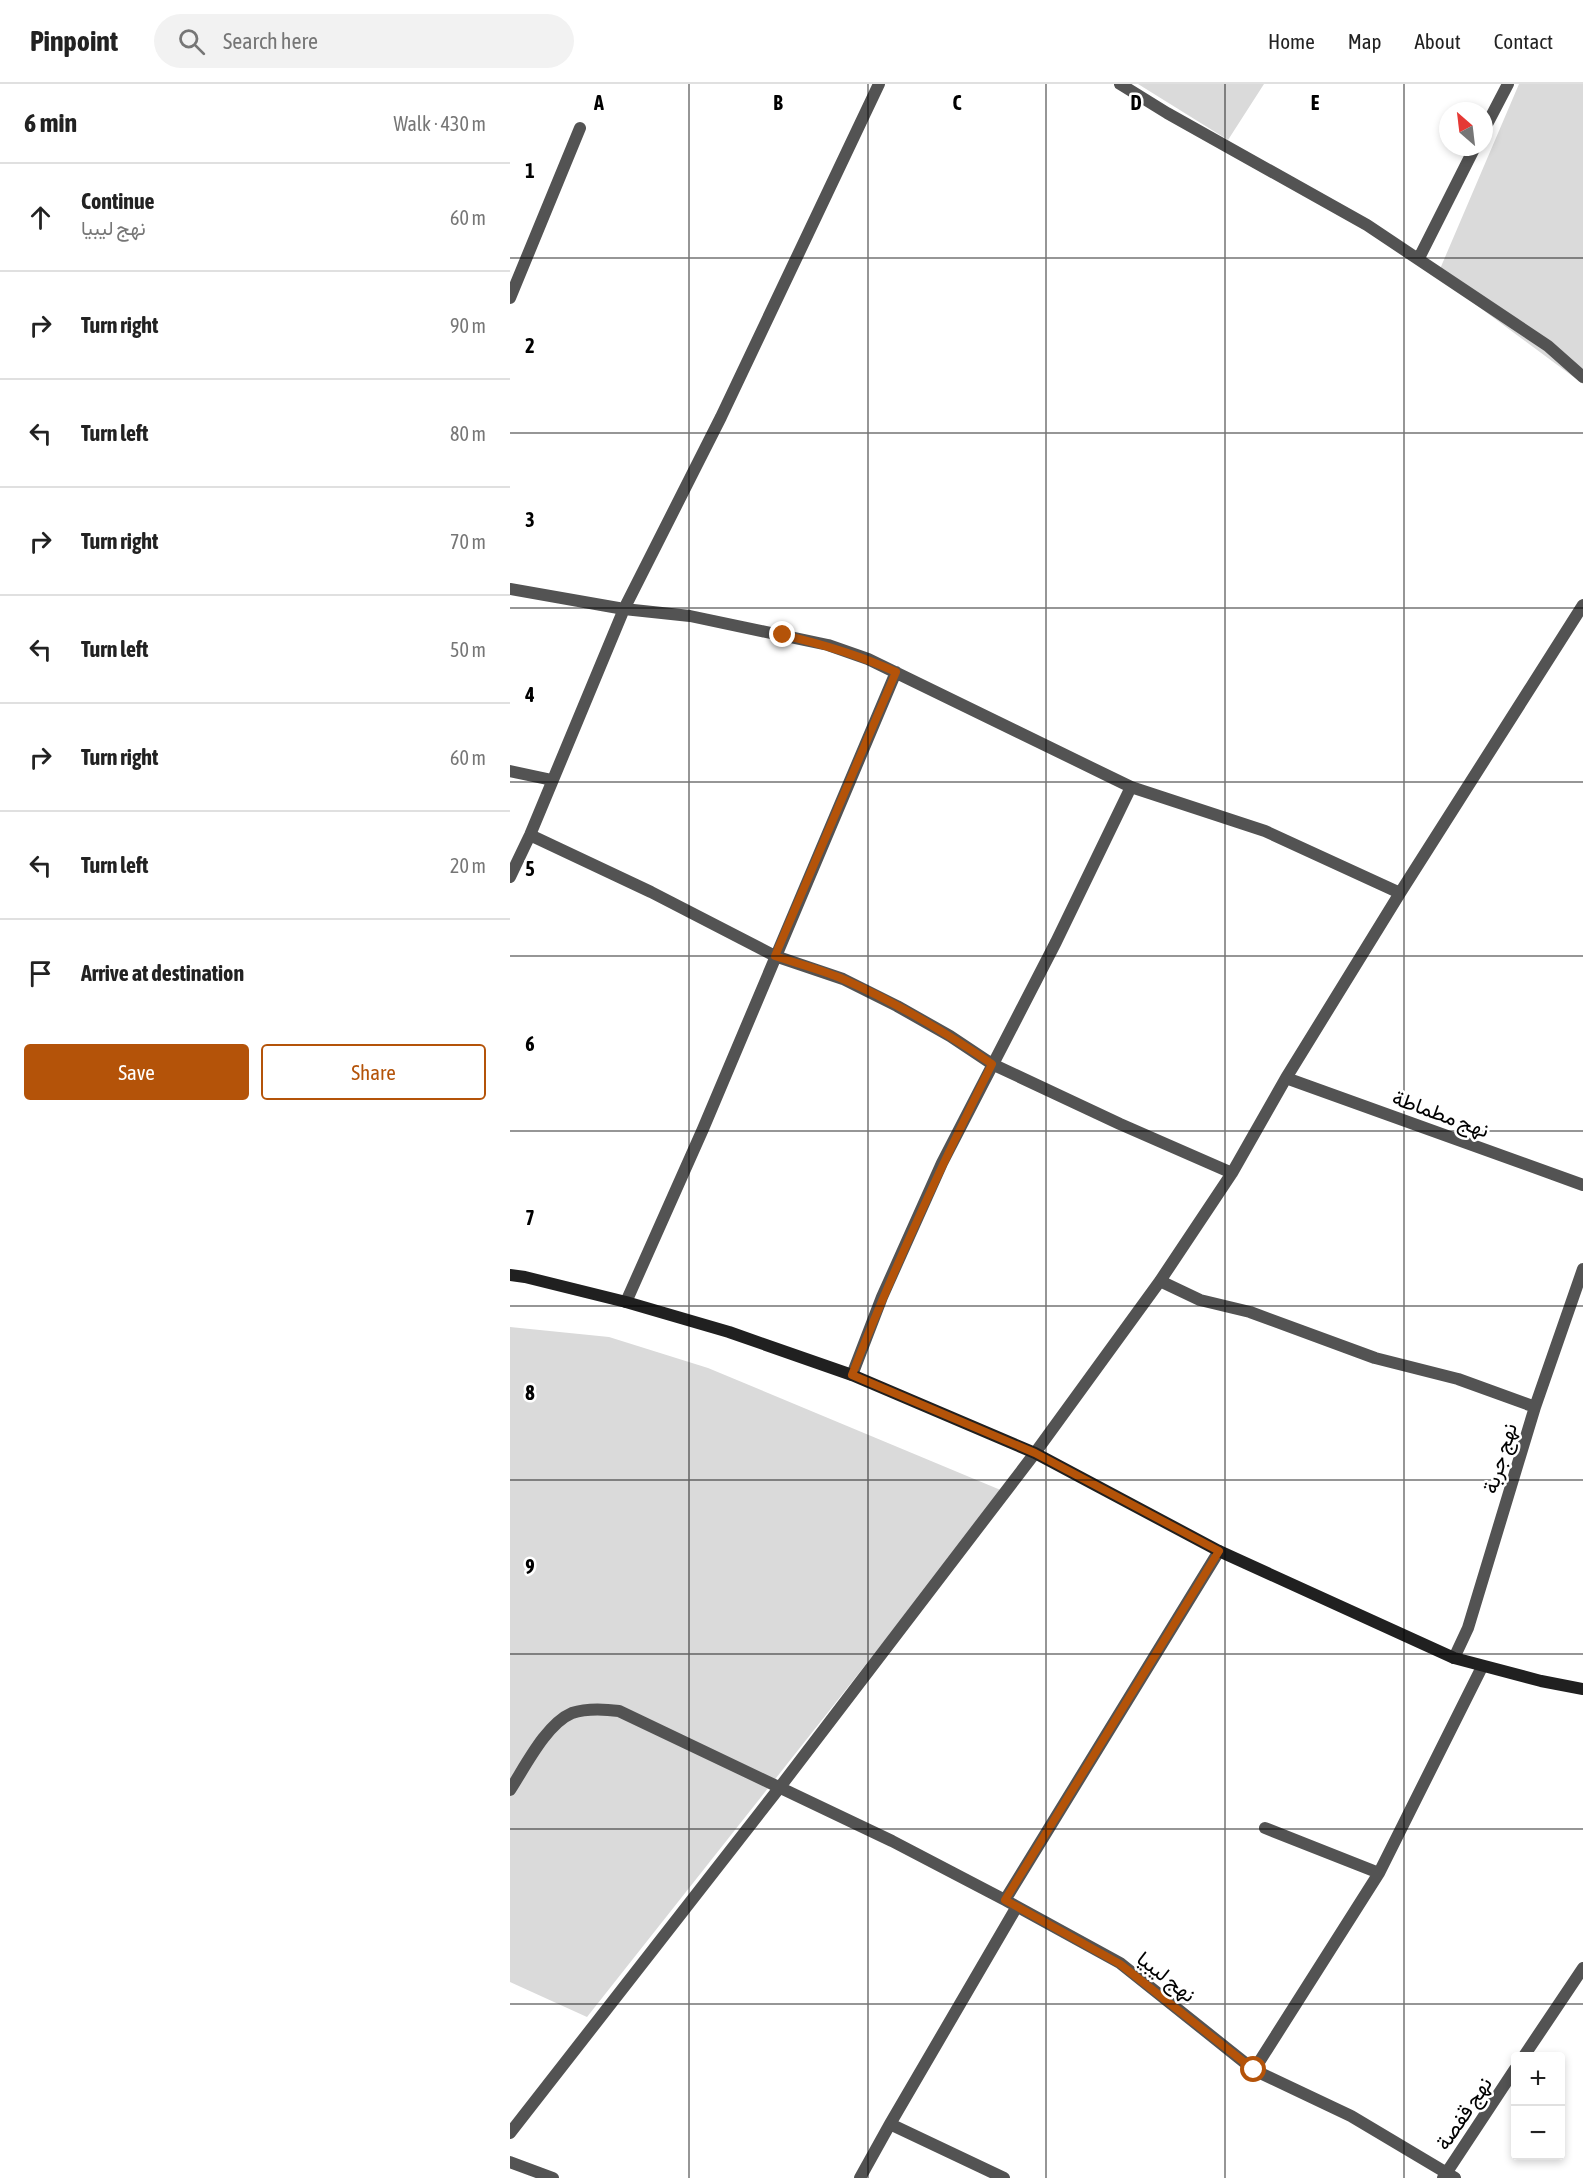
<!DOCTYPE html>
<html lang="en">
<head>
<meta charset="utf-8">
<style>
  :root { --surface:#fff; --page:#f2f2f2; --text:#222; --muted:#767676; --line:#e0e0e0; --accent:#b45309 }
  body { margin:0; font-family:"Asap Condensed",Vazirmatn,sans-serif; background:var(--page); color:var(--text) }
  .controls { position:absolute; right:18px; bottom:18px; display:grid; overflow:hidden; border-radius:6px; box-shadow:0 3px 9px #0003 }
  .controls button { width:54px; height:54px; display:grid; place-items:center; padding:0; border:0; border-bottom:2px solid var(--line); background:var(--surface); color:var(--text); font:30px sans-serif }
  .compass { position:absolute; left:929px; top:18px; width:54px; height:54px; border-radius:50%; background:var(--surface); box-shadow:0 3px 9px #0003; rotate:332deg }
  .stop { position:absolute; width:18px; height:18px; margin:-14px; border:4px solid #b45309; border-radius:50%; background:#fff }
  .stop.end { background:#b45309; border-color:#fff; box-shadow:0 2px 6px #0008 }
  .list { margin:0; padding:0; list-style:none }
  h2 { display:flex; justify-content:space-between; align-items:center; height:78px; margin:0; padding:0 24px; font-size:26px }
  h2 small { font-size:20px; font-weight:400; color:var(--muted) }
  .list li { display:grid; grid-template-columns:39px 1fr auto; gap:18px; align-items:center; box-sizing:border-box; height:108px; padding:0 24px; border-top:2px solid var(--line) }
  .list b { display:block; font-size:22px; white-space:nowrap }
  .list p { margin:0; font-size:20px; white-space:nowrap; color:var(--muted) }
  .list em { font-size:20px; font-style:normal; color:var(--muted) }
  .actions { display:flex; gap:12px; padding:18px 24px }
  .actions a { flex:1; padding:14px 0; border:2px solid var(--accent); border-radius:6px; text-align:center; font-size:21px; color:var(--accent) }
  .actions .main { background:var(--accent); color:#fff }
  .icon { flex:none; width:33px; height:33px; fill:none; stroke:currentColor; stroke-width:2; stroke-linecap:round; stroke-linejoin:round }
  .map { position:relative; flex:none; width:1073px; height:2094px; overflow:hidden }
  header { display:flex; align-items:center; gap:36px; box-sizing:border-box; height:84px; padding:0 30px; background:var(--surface); border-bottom:2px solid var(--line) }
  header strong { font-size:28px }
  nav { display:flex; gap:33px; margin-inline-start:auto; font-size:21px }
  .search { width:420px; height:54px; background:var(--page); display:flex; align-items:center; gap:15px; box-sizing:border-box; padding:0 21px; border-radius:33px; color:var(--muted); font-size:22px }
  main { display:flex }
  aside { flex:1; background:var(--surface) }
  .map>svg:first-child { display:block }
  .grass { fill:#dadada }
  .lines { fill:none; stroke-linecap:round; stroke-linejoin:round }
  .minor { stroke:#535353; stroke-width:12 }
  .secondary { stroke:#202020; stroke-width:12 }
  .route { stroke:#b45309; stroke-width:8 }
  .grid { fill:none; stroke:#000; stroke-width:1.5; stroke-opacity:0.55 }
  .labels { text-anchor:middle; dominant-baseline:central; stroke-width:5; stroke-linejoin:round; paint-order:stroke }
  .street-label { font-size:21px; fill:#000; stroke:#fff }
  .grid-label { font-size:20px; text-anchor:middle; font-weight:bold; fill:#000; stroke:#fff; stroke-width:5; stroke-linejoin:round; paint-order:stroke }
</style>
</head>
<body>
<header>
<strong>Pinpoint</strong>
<div class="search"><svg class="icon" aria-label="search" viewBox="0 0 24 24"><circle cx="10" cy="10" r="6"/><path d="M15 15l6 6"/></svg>Search here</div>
<nav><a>Home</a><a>Map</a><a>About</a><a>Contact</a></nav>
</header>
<main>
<aside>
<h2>6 min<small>Walk · 430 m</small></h2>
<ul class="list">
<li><svg class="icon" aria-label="ahead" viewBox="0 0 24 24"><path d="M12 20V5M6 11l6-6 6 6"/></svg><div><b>Continue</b><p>نهج ليبيا</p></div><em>60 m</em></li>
<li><svg class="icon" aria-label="right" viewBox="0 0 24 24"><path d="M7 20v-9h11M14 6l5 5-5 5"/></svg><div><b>Turn right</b></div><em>90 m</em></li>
<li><svg class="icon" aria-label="left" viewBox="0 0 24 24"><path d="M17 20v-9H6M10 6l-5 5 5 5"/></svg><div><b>Turn left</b></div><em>80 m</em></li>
<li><svg class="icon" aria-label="right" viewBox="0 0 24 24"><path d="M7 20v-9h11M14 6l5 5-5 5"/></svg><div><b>Turn right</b></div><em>70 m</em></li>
<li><svg class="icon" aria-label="left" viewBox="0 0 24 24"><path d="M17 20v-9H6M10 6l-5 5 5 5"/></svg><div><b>Turn left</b></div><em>50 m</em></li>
<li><svg class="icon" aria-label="right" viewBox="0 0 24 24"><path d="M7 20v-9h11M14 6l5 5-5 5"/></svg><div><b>Turn right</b></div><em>60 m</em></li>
<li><svg class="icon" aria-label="left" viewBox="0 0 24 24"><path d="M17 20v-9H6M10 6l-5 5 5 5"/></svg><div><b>Turn left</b></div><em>20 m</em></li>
<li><svg class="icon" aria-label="arrive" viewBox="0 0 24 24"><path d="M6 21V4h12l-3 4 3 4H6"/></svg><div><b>Arrive at destination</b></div></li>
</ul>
<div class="actions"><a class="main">Save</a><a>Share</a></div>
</aside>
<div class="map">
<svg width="1073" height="2094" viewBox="0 0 1073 2094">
  <rect width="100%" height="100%" fill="#fff"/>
  <!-- grass -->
  <path class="grass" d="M 628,0 L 754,0 L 718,56 Z
    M 1009,0 L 1073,0 L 1073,300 L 927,192 Z
    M 0,1243 L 99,1253 L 198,1284 L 493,1407 L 77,1933 L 0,1898 Z"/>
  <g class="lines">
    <!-- minor -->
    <path class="minor" d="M 610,0 L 657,29 L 857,141 L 1038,262 L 1073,293
      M 974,46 L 998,0
      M 909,174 L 965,63
      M 0,214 L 70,44
      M 0,505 L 114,525 L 180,532 L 318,561 L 358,575 L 621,703 L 755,747 L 890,809
      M 0,687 L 42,696
      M 20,751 L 141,808 L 265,872 L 333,895 L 387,922 L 440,952 L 482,980 L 610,1040 L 722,1089
      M 0,793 L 20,751 L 114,525 L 211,333 L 369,0
      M 776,994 L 1073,1101
      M 650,1197 L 690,1216 L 740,1228 L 865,1274 L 948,1295 L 1025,1323
      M 116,1218 L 193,1045 L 386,588
      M 342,1291 L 372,1213 L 432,1079 L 546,858 L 621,703
      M 944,1574 L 958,1544 L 1025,1323 L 1073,1185
      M 0,1706 C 15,1683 36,1640 62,1629 C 77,1624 94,1625 109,1627 L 382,1757 L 495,1816 L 610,1879 L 744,1986 L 841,2032 L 945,2094
      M 755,1744 L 869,1789
      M 495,1816 L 709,1467
      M 1014,1972 L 1073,1884
      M 744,1986 L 869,1789 L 972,1583
      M 380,2040 L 494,2094
      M 0,2049 L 270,1703 L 525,1369 L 650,1197 L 722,1089 L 776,994 L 890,809 L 1073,521
      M 0,2078 L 43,2094
      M 350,2094 L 380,2040 L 506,1824
      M 933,2094 L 1005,1985"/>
    <!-- secondary -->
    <path class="secondary" d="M 0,1191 L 15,1193 L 116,1218 L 219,1248 L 342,1291 L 525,1369 L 709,1467 L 944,1574 L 1031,1597 L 1073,1605"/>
  </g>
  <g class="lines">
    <!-- route -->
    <path class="route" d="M 273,551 C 312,560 349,571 386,588 L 265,872 C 288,880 313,886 335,896 C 387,919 435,948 482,980 C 431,1082 383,1185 342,1291 L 525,1369 L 709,1467 L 495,1816 L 610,1880 L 744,1986"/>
  </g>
  <!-- grid -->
  <path class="grid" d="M 179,0 L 179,2094M 358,0 L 358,2094M 536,0 L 536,2094M 715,0 L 715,2094M 894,0 L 894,2094M 0,174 L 1073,174M 0,349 L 1073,349M 0,524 L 1073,524M 0,698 L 1073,698M 0,872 L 1073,872M 0,1047 L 1073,1047M 0,1222 L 1073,1222M 0,1396 L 1073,1396M 0,1570 L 1073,1570M 0,1745 L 1073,1745M 0,1920 L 1073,1920"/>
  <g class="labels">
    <!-- street labels -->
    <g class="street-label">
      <text transform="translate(931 1029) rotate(20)">نهج مطماطة</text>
      <text transform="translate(989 1374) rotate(-73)">نهج جربة</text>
      <text transform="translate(657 1892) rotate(38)">نهج ليبيا</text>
      <text transform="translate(953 2029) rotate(-56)">نهج قفصة</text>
    </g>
  </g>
  <g class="grid-label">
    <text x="89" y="26">A</text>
    <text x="268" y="26">B</text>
    <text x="447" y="26">C</text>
    <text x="626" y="26">D</text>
    <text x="805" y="26">E</text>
    <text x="20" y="94">1</text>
    <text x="20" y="269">2</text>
    <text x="20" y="443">3</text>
    <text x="20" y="618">4</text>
    <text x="20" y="792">5</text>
    <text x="20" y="967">6</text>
    <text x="20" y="1141">7</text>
    <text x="20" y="1316">8</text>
    <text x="20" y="1490">9</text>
  </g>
</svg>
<div class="controls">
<button>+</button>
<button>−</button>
</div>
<svg class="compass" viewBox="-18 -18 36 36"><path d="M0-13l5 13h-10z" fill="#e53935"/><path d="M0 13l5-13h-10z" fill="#767676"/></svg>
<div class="stop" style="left:744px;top:1986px"></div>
<div class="stop end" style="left:273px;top:551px"></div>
</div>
</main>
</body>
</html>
